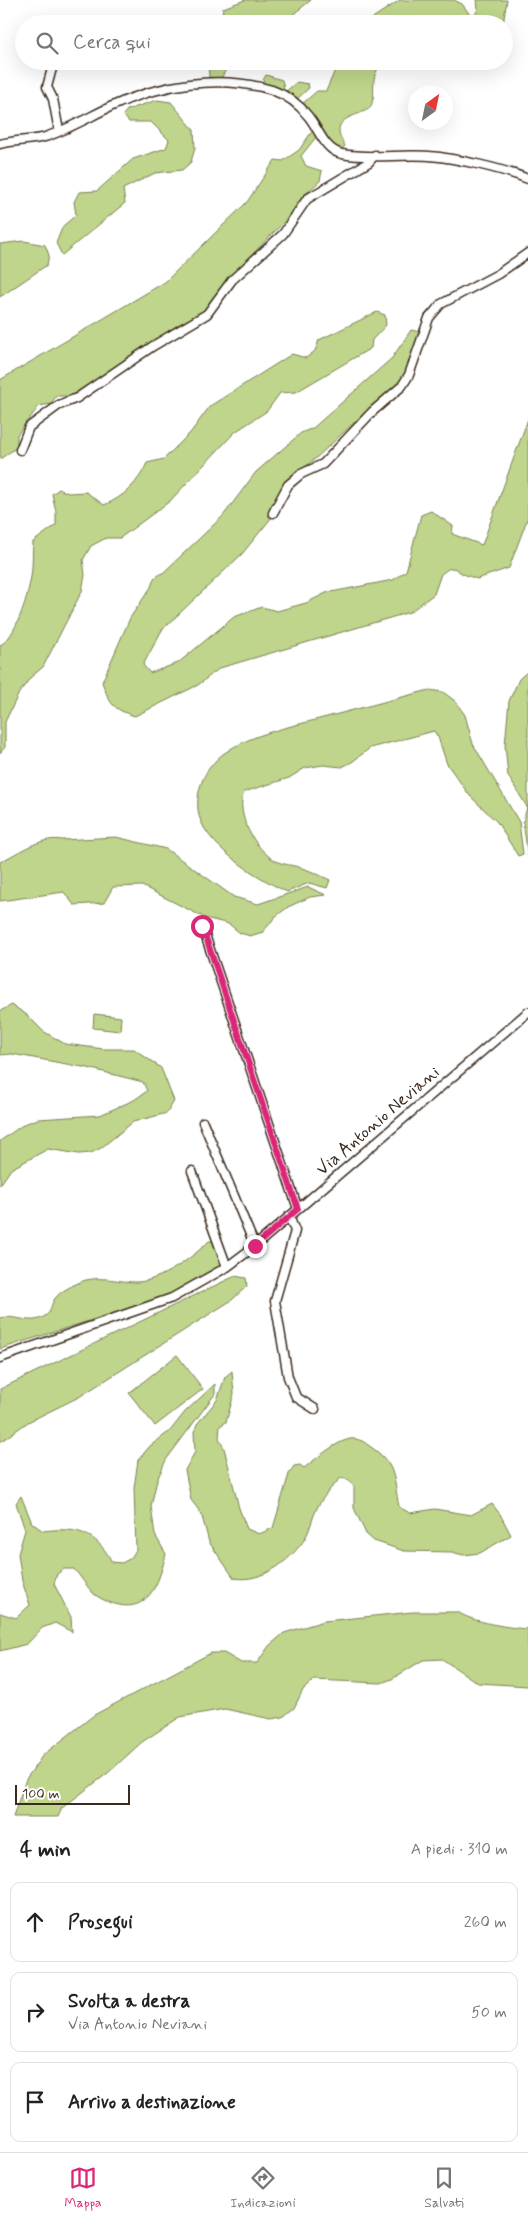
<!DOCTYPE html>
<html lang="it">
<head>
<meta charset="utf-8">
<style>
  :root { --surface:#fff; --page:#f2f2f2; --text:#222; --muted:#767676; --line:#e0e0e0; --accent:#db2777 }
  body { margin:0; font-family:Mynerve,sans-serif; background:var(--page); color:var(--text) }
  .compass { position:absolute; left:408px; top:85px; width:45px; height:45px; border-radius:50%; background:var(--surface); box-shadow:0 5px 20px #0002; rotate:33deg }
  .scale { position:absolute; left:15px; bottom:12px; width:115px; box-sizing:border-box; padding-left:5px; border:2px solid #3b2a1e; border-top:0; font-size:14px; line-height:18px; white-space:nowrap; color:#3b2a1e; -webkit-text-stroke:4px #fff; paint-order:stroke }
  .stop { position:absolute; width:15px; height:15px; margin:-11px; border:4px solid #db2777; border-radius:50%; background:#fff }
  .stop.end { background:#db2777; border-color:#fff; box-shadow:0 1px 5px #0008 }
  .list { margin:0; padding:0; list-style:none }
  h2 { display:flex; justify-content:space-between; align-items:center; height:65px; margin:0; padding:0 20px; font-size:21px }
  h2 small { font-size:16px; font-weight:400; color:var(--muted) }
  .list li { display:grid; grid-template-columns:32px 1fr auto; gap:15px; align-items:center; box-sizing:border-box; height:80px; margin:0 10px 10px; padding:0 10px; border:1px solid var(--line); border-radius:10px }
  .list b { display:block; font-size:19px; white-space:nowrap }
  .list p { margin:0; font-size:16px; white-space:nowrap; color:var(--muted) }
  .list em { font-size:16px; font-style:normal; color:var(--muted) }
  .icon { flex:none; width:28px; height:28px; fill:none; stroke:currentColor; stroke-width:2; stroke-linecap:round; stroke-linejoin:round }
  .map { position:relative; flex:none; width:528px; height:1817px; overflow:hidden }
  .search { position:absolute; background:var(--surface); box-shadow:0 5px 20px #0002; left:15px; right:15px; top:15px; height:55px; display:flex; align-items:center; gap:12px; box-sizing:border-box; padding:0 18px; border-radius:28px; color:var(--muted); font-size:19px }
  .sheet { height:335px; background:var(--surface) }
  nav { display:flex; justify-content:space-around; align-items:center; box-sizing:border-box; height:70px; border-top:1px solid var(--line); background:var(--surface); font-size:14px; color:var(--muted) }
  nav a { display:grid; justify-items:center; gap:2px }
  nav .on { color:var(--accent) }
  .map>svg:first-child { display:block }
  .green { fill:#bed58b; stroke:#7c8054 }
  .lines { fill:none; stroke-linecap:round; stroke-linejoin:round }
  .street-casing { stroke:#3b2a1e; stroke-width:11 }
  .street { stroke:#fff; stroke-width:8 }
  .route { stroke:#db2777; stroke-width:6 }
  .labels { text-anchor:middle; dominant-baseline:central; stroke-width:4; stroke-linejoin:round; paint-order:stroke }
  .street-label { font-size:18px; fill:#3b2a1e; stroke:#fff }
</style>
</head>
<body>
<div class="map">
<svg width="528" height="1817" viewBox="0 0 528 1817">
  <rect width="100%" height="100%" fill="#fff"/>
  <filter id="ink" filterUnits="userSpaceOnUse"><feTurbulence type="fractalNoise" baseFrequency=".02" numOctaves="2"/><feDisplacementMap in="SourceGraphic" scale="10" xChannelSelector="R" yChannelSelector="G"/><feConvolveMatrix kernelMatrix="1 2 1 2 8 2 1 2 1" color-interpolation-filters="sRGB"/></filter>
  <g filter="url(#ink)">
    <!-- green -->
    <path class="green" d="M 245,0 L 311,0 L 281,24 L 220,24 L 223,8 Z
      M 400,0 L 454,0 L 462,4 L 473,19 L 478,9 L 477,0 L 507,0 L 503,24 L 368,24 L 374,17 Z
      M 208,61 L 242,61 L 225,71 L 221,79 L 209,77 Z
      M 339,61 L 384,61 C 366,80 379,90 370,108 C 362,115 338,116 339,131 C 339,135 343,142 345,146 L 342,149 L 336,148 L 332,144 L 317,120 L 302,104 L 317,91 L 326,91 Z
      M 266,75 L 282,80 L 284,87 L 282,90 L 266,85 L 263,80 Z
      M 297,82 L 308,84 L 309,88 L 297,99 L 285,92 Z
      M 157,100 L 171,102 L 194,130 L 195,148 L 191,162 L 182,170 L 155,173 L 123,189 L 125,203 L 62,255 L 56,243 L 63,226 L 76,215 L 74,202 L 79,192 L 97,191 L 133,159 L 166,148 L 169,140 L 151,122 L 129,122 L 123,115 L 127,110 Z
      M 313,130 L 317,136 L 301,156 L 306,166 L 322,171 L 320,181 L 303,196 L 285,221 L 234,273 L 203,313 L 179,324 L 71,396 L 56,396 L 51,404 L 39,406 L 17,435 L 17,447 L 0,459 L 0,380 L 165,282 L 247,202 L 275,160 L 283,161 L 299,150 Z
      M 24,241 L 45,245 L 49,255 L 47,265 L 0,297 L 0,244 Z
      M 377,312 L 385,315 L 386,325 L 372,340 L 371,348 L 296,392 L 280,393 L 267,411 L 235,432 L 170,501 L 120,538 L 106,538 L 91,546 L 83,560 L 85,575 L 82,591 L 43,667 L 31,677 L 19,693 L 5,722 L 5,747 L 0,753 L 0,645 C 15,639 27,598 30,582 C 33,569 32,555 33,542 L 56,525 L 56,512 L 52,494 L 59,489 L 68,493 L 86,492 L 104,505 C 124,497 138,483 147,463 L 164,459 L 191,432 L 210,406 L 292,354 L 306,358 L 315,351 L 319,340 Z
      M 411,330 L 420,332 L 403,379 L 391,393 L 373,405 L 315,459 L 293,476 L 281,506 L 242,554 L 162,630 L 143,665 L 150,673 L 178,663 L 234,617 L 262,607 L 277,611 L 306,603 L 326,593 L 393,580 L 406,571 L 421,515 L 431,511 L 453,526 L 452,534 L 482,545 L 528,419 L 528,517 L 509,568 L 477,579 L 463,574 L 454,568 L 448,569 L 441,574 L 434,594 L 410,612 L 220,668 L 198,685 L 135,716 C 112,709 110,704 102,682 L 130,618 L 151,587 L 154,578 L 164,572 L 223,516 L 256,472 L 301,433 L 313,428 L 392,358 Z
      M 528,671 L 528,856 L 523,822 L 527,807 L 508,776 L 505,745 L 509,701 L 519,679 Z
      M 429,690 L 443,692 L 455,701 L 465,715 L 473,744 L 519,822 L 523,854 L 518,856 L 497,822 L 470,796 L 447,764 L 438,737 L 434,731 L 370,748 L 352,762 L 342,767 L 323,765 L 305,768 L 289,778 L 244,792 C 235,814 255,850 276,861 C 283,865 294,865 302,868 C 312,871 321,876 330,880 L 327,888 L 309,883 L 287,892 C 258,878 201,844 198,810 C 196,788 205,768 223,754 C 248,735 289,727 319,719 C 356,709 392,700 429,690 Z
      M 116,837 L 166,849 L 234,897 L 258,904 L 308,887 L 326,895 L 310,897 L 288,907 L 275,917 L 263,932 L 250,936 L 240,933 L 229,924 L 205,918 L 142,886 L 113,887 L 104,903 L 74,905 L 64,892 L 0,901 L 0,862 C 18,853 41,836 62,840 Z
      M 12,1005 L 27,1015 L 43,1031 L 65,1044 L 104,1049 L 134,1049 L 161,1068 L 174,1101 L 167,1113 L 133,1122 L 101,1148 L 91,1153 L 79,1154 L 48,1149 L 11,1169 L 0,1185 L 0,1141 L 24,1124 L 38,1119 L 100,1115 L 134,1100 L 147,1091 L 143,1082 L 88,1068 L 12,1054 L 0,1055 L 0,1011 Z
      M 94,1014 L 121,1017 L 120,1031 L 93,1028 Z
      M 209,1241 L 215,1241 L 224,1262 L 220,1268 L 171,1295 L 0,1349 L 0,1318 C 15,1314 31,1326 45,1316 C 52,1312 50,1306 54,1300 C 59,1291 77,1283 86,1280 C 103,1276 120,1282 136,1282 C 160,1282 193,1257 209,1241 Z
      M 235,1276 L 246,1278 L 247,1286 L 232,1300 L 79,1397 L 28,1422 L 0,1442 L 0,1389 Z
      M 177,1355 L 203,1389 L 155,1426 L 129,1393 Z
      M 232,1371 L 234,1394 L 226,1422 L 220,1426 L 219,1438 L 224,1448 L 239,1508 L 247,1529 L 259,1534 L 273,1528 L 289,1474 L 294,1466 L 300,1465 L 304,1468 C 316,1459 335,1442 350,1439 C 356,1438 364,1441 368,1445 C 397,1464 393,1476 399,1507 L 410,1513 L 435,1509 L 471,1515 L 492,1504 L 500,1514 L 511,1535 L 480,1553 L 463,1555 L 452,1552 L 404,1551 L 374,1541 L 366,1534 L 354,1508 L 354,1487 L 349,1480 L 341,1478 C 332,1486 323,1497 317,1508 C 312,1518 310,1531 304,1540 C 289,1562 261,1583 234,1578 L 209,1542 L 201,1513 L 191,1500 L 185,1470 L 195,1452 L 194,1432 L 197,1424 L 217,1400 L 225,1377 Z
      M 215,1384 L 215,1394 L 166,1460 L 157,1480 L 151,1506 L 155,1535 L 166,1554 C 160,1578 151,1612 119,1605 C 110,1603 102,1600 94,1594 C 87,1587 81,1577 74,1569 L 64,1569 L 57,1574 L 54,1584 L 71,1617 L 72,1632 L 55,1623 L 42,1628 L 27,1644 L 0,1651 L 0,1613 L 16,1618 L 30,1605 L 22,1581 L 18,1554 L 25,1530 L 16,1503 L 21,1496 L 32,1523 L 43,1531 C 75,1527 96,1531 112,1562 L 122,1563 L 131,1558 L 136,1550 L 134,1488 L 138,1460 L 150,1446 L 170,1431 L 185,1412 Z
      M 413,1612 L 458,1612 C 471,1622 511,1628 528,1629 L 528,1686 L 478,1683 L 442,1659 L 423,1660 L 392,1679 L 381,1683 L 314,1680 L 303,1690 L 294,1708 L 283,1717 L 271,1719 L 225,1709 L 180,1717 L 142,1742 L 108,1773 L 62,1808 L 58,1817 L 13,1817 L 26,1779 L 43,1755 L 94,1715 L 211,1653 L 224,1653 L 241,1663 L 257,1663 L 269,1646 L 284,1633 L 324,1621 Z"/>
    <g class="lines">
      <defs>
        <path id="street" d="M 54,61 L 47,87 L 53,99 L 59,131
          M 0,144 C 15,140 30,141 45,137 C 67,130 89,117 110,107 C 159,84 219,74 272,90 C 286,95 299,104 308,116 C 319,129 324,150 342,154 C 368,159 401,154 429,156 C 456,158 503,169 528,179
          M 20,450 L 29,427 L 59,405 L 77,398 L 153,346 L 207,314 L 232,280 L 283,234 L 307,199 L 369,162 L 375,155
          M 273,513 L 288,485 L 301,474 L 323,464 L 372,412 L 402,386 L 409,375 L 429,318 L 441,304 L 498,274 L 528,253
          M 202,926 L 298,1209
          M 203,1122 L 255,1246
          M 192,1171 L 227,1267
          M 289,1216 L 295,1231 L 275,1301 L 288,1377 L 296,1397 L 315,1409
          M 0,1358 L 172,1298 L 227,1267 L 255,1246 L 528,1012"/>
      </defs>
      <!-- street casing -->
      <use href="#street" class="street-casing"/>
      <!-- street -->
      <use href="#street" class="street"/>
    </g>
  </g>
  <g class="lines" filter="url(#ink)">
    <!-- route -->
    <path class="route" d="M 202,926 L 298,1209 L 255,1246"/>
  </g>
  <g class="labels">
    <!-- street labels -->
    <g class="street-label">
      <text transform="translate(378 1121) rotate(-41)">Via Antonio Neviani</text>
    </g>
  </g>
</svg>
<svg class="compass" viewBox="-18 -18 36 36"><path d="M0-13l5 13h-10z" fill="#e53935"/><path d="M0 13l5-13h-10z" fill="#767676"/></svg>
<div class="scale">100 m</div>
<div class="stop" style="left:202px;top:926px"></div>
<div class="stop end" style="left:255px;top:1246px"></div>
<div class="search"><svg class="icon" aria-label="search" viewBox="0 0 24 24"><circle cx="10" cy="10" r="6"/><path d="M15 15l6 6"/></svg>Cerca qui</div>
</div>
<section class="sheet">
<h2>4 min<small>A piedi · 310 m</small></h2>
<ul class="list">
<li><svg class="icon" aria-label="ahead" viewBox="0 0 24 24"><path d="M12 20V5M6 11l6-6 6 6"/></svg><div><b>Prosegui</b></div><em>260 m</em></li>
<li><svg class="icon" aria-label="right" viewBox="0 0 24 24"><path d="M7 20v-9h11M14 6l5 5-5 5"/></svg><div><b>Svolta a destra</b><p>Via Antonio Neviani</p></div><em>50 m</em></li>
<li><svg class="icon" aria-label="arrive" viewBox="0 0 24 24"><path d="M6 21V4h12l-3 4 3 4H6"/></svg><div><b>Arrivo a destinazione</b></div></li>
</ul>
</section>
<nav>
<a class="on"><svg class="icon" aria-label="map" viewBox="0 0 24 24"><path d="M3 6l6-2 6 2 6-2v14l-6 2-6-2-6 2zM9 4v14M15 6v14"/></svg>Mappa</a>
<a><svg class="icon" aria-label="directions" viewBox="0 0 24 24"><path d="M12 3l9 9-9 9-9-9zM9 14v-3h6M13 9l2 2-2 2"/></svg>Indicazioni</a>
<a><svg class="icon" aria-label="saved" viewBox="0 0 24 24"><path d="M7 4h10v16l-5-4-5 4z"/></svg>Salvati</a>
</nav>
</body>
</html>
